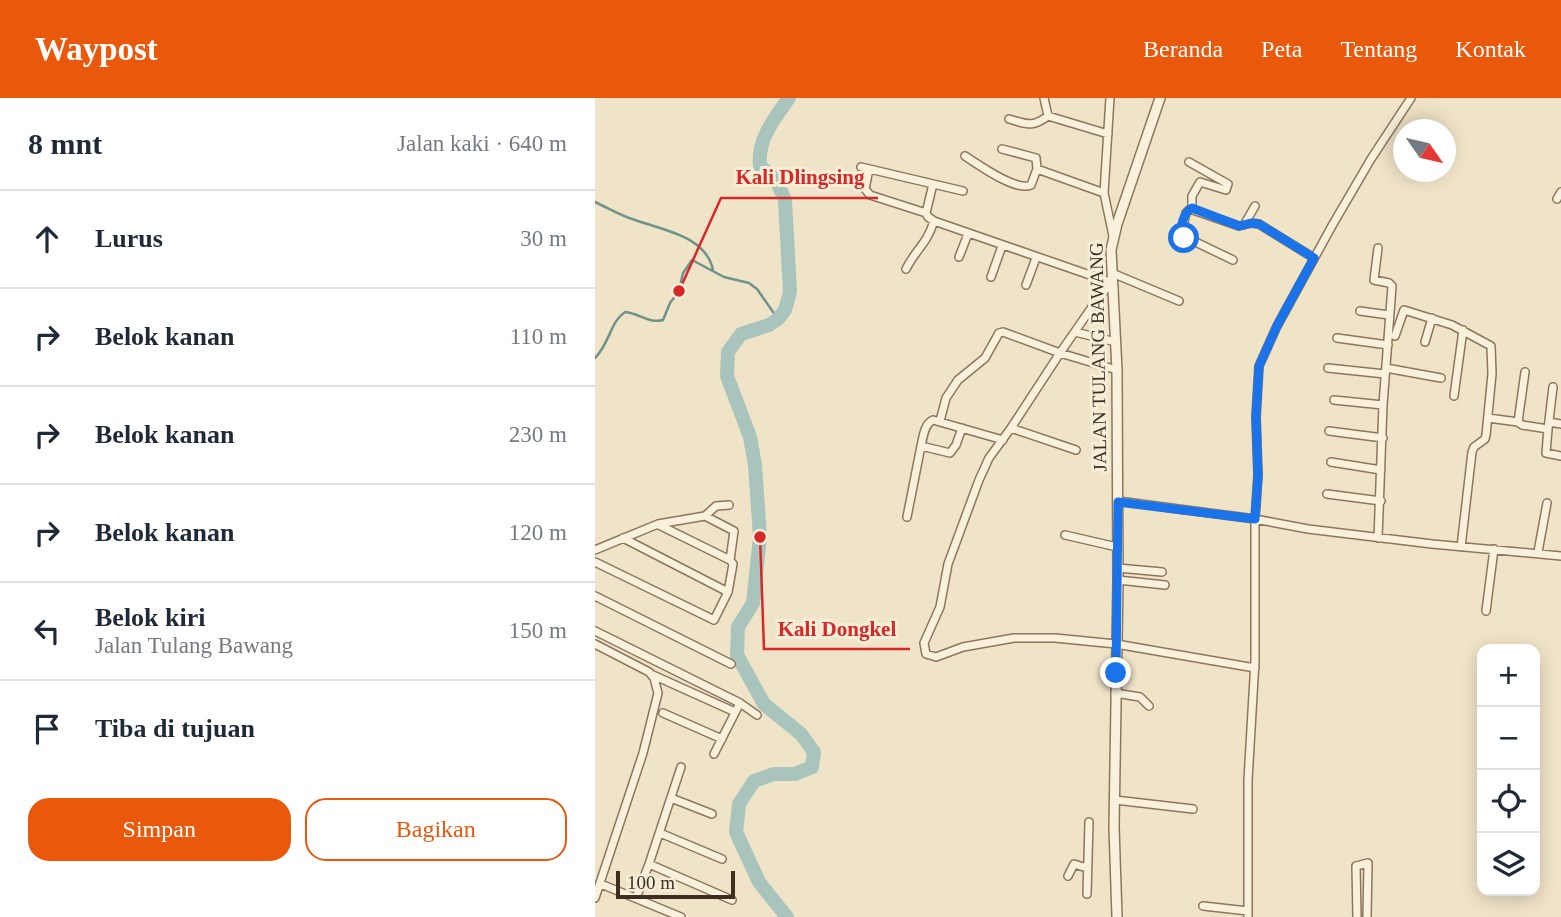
<!DOCTYPE html>
<html lang="id">
<head>
<meta charset="utf-8">
<style>
  :root { --surface:#fff; --page:#f2f2f3; --text:#1f2937; --muted:#747a83; --line:#e0e1e3; --accent:#ea580c }
  body { margin:0; font-family:Georgia,serif; background:var(--page); color:var(--text) }
  .controls { position:absolute; right:21px; bottom:21px; display:grid; overflow:hidden; border-radius:14px; box-shadow:0 4px 18px #0003 }
  .controls button { width:63px; height:63px; display:grid; place-items:center; padding:0; border:0; border-bottom:2px solid var(--line); background:var(--surface); color:var(--text); font:35px sans-serif }
  .compass { position:absolute; left:798px; top:21px; width:63px; height:63px; border-radius:50%; background:var(--surface); box-shadow:0 4px 18px #0003; rotate:124deg }
  .scale { position:absolute; left:21px; bottom:18px; width:119px; box-sizing:border-box; padding-left:7px; border:4px solid #3d2e20; border-top:0; font-size:19px; line-height:24px; white-space:nowrap; color:#3d2e20; -webkit-text-stroke:5px #f7eed8; paint-order:stroke }
  .stop { position:absolute; width:21px; height:21px; margin:-16px; border:5px solid #1a73e8; border-radius:50%; background:#fff }
  .stop.end { background:#1a73e8; border-color:#fff; box-shadow:0 2px 7px #0008 }
  .list { margin:0; padding:0; list-style:none }
  h2 { display:flex; justify-content:space-between; align-items:center; height:91px; margin:0; padding:0 28px; font-size:30px }
  h2 small { font-size:23px; font-weight:400; color:var(--muted) }
  .list li { display:grid; grid-template-columns:46px 1fr auto; gap:21px; align-items:center; box-sizing:border-box; height:98px; padding:0 28px; border-top:2px solid var(--line) }
  .list b { display:block; font-size:26px; white-space:nowrap }
  .list p { margin:0; font-size:23px; white-space:nowrap; color:var(--muted) }
  .list em { font-size:23px; font-style:normal; color:var(--muted) }
  .actions { display:flex; gap:14px; padding:21px 28px }
  .actions a { flex:1; padding:16px 0; border:2px solid var(--accent); border-radius:21px; text-align:center; font-size:24px; color:var(--accent) }
  .actions .main { background:var(--accent); color:#fff }
  .icon { flex:none; width:38px; height:38px; fill:none; stroke:currentColor; stroke-width:2; stroke-linecap:round; stroke-linejoin:round }
  .map { position:relative; flex:none; width:966px; height:819px; overflow:hidden }
  header { display:flex; align-items:center; gap:42px; box-sizing:border-box; height:98px; padding:0 35px; background:var(--accent); color:#fff }
  header strong { font-size:33px }
  nav { display:flex; gap:38px; margin-inline-start:auto; font-size:24px }
  main { display:flex }
  aside { flex:1; background:var(--surface) }
  .map>svg:first-child { display:block }
  .lines { fill:none; stroke-linecap:round; stroke-linejoin:round }
  .stream { stroke:#6f938a; stroke-width:2.5 }
  .river { stroke:#a9c4bc; stroke-width:14 }
  .minor-casing { stroke:#8d765c; stroke-width:10 }
  .tertiary-casing { stroke:#8d765c; stroke-width:12 }
  .minor { stroke:#faf1dc; stroke-width:7 }
  .tertiary { stroke:#faf1dc; stroke-width:9 }
  .route { stroke:#1a73e8; stroke-width:9 }
  .labels { text-anchor:middle; dominant-baseline:central; stroke-width:6; stroke-linejoin:round; paint-order:stroke }
  .street-label { font-size:19px; fill:#3d2e20; stroke:#f7eed8 }
  .leader { fill:none; stroke:#d62828; stroke-width:2.5 }
  .callout-dot { fill:#d62828; stroke:#f7eed8; stroke-width:2.5 }
  .callout-label { font-size:21px; text-anchor:middle; font-weight:bold; fill:#d62828; stroke:#f7eed8; stroke-width:6; stroke-linejoin:round; paint-order:stroke }
</style>
</head>
<body>
<header>
<strong>Waypost</strong>
<nav><a>Beranda</a><a>Peta</a><a>Tentang</a><a>Kontak</a></nav>
</header>
<main>
<aside>
<h2>8 mnt<small>Jalan kaki · 640 m</small></h2>
<ul class="list">
<li><svg class="icon" aria-label="ahead" viewBox="0 0 24 24"><path d="M12 20V5M6 11l6-6 6 6"/></svg><div><b>Lurus</b></div><em>30 m</em></li>
<li><svg class="icon" aria-label="right" viewBox="0 0 24 24"><path d="M7 20v-9h11M14 6l5 5-5 5"/></svg><div><b>Belok kanan</b></div><em>110 m</em></li>
<li><svg class="icon" aria-label="right" viewBox="0 0 24 24"><path d="M7 20v-9h11M14 6l5 5-5 5"/></svg><div><b>Belok kanan</b></div><em>230 m</em></li>
<li><svg class="icon" aria-label="right" viewBox="0 0 24 24"><path d="M7 20v-9h11M14 6l5 5-5 5"/></svg><div><b>Belok kanan</b></div><em>120 m</em></li>
<li><svg class="icon" aria-label="left" viewBox="0 0 24 24"><path d="M17 20v-9H6M10 6l-5 5 5 5"/></svg><div><b>Belok kiri</b><p>Jalan Tulang Bawang</p></div><em>150 m</em></li>
<li><svg class="icon" aria-label="arrive" viewBox="0 0 24 24"><path d="M6 21V4h12l-3 4 3 4H6"/></svg><div><b>Tiba di tujuan</b></div></li>
</ul>
<div class="actions"><a class="main">Simpan</a><a>Bagikan</a></div>
</aside>
<div class="map">
<svg width="966" height="819" viewBox="0 0 966 819">
  <rect width="100%" height="100%" fill="#f0e4c8"/>
  <g class="lines">
    <!-- stream -->
    <path class="stream" d="M 0,104 C 13,110 26,118 40,122 C 68,132 111,138 118,172
      M 0,260 C 15,245 15,224 30,214 C 44,215 54,226 68,222 L 75,205 L 84,193 L 88,175 L 97,162 L 129,179 L 154,185 L 162,191 L 183,221"/>
    <!-- river -->
    <path class="river" d="M 192,819 L 164,784 L 141,734 L 144,706 L 159,683 L 179,676 L 200,676 L 217,669 L 219,654 L 206,636 L 169,606 L 142,557 L 143,529 L 158,505 L 165,439 L 160,367 L 155,339 L 132,278 L 133,254 L 146,236 L 174,227 L 183,221 L 190,212 L 195,194 L 190,102 L 181,82 L 165,68 C 162,41 180,20 194,0"/>
    <defs>
      <path id="minor" d="M 449,0 L 453,18 L 513,36
        M 515,0 L 509,95 L 518,138
        M 414,21 C 432,26 437,30 453,18
        M 407,51 L 441,60 L 442,71
        M 370,58 C 384,67 421,94 436,87 L 442,71 L 509,95
        M 594,64 L 633,86 L 631,92 L 605,84 L 597,98 L 597,110
        M 266,69 L 368,93
        M 274,71 L 270,91 L 275,97 L 331,115
        M 338,86 L 331,115 L 333,119 L 339,123 L 518,185
        M 962,101 L 966,94
        M 649,127 L 660,108
        M 783,150 L 779,182 L 794,185 L 797,188 L 788,307 L 783,440
        M 364,159 L 373,136
        M 638,162 L 586,137 L 591,115 L 595,111 L 644,128 L 656,125 L 664,126 L 719,160
        M 311,171 C 321,151 332,146 339,123
        M 517,175 L 584,203
        M 396,179 L 407,148
        M 431,187 L 441,160
        M 765,213 L 794,217
        M 480,234 L 521,244
        M 800,238 L 809,212 L 857,227 L 896,248 L 897,276 L 891,337 L 890,341 L 879,349 L 877,354 L 866,449
        M 742,240 L 793,247
        M 830,244 L 837,220
        M 733,270 L 790,276
        M 791,270 L 846,280
        M 859,298 L 868,232
        M 739,302 L 788,307
        M 893,320 L 923,324 L 930,274
        M 345,323 L 351,300 L 363,282 L 390,260 L 404,235 L 408,234 L 465,255 L 506,196 L 512,190 L 519,191
        M 923,324 L 927,327 L 953,331 L 958,289
        M 954,324 L 966,326
        M 416,330 L 394,360 L 384,382 L 353,466 L 345,509 L 329,545 L 331,556 L 341,559 L 368,549 L 419,540 L 460,540 L 521,546 L 660,570
        M 953,331 L 951,355 L 966,358
        M 734,333 L 788,340
        M 326,348 C 328,340 329,326 338,322 L 408,342
        M 481,352 L 416,330 L 465,255 L 522,272
        M 736,364 L 786,372
        M 732,396 L 786,403
        M 523,403 L 660,421 L 663,377 L 661,319 L 664,268 L 682,228 L 738,126 L 776,61 L 816,0
        M 110,418 L 121,408 L 134,407
        M 312,419 L 326,348 L 355,355 L 361,347 L 367,330
        M 64,427 L 135,462
        M 470,437 L 522,449
        M 0,452 L 63,426 L 110,418 L 139,433 L 135,462 L 138,466 L 133,494
        M 943,454 L 952,405
        M 0,464 L 119,522 L 133,494 L 28,440
        M 523,470 L 567,474
        M 523,482 L 570,487
        M 0,498 L 136,566
        M 891,513 L 899,451
        M 0,533 L 145,605 L 119,656
        M 0,546 L 54,574 L 59,580 L 63,595 L 48,655 L 0,800
        M 58,577 L 140,614
        M 520,595 L 545,599 L 554,608
        M 145,605 L 162,617
        M 68,615 L 127,641
        M 76,700 L 117,716
        M 520,702 L 598,711
        M 65,735 L 127,761
        M 54,766 L 86,669
        M 473,778 L 479,766 L 492,770
        M 6,786 L 86,819
        M 492,796 L 494,724
        M 41,800 L 54,766 L 137,802
        M 608,808 L 653,813
        M 653,819 L 653,682 L 660,563 L 660,421 L 713,431 L 837,446 L 966,458
        M 762,819 L 761,768 L 773,765 L 772,819"/>
      <path id="tertiary" d="M 522,819 L 519,729 L 523,482 L 522,272 L 516,152 L 522,126 L 565,0"/>
    </defs>
    <!-- minor casing -->
    <use href="#minor" class="minor-casing"/>
    <!-- tertiary casing -->
    <use href="#tertiary" class="tertiary-casing"/>
    <!-- minor -->
    <use href="#minor" class="minor"/>
    <!-- tertiary -->
    <use href="#tertiary" class="tertiary"/>
  </g>
  <g class="lines">
    <!-- route -->
    <path class="route" d="M 521,575 L 523,404 L 660,421 L 663,377 L 661,318 L 664,268 L 682,228 L 719,160 L 664,126 L 656,125 L 644,128 L 597,110 C 589,114 585,128 586,137 L 589,140"/>
  </g>
  <g class="labels">
    <!-- street labels -->
    <g class="street-label">
      <text transform="translate(503 259) rotate(-91)">JALAN TULANG BAWANG</text>
    </g>
  </g>
  <!-- callouts -->
  <path class="leader" d="M84 193L126 100H283M165 439L169 551H315"/>
  <g class="callout-dot">
    <circle cx="84" cy="193" r="7"/>
    <circle cx="165" cy="439" r="7"/>
  </g>
  <g class="callout-label">
    <text x="205" y="86">Kali Dlingsing</text>
    <text x="242" y="538">Kali Dongkel</text>
  </g>
</svg>
<div class="controls">
<button>+</button>
<button>−</button>
<button><svg class="icon" aria-label="locate" viewBox="0 0 24 24"><circle cx="12" cy="12" r="6"/><path d="M12 2v4M12 18v4M2 12h4M18 12h4"/></svg></button>
<button><svg class="icon" aria-label="layers" viewBox="0 0 24 24"><path d="M12 4l9 5-9 5-9-5zM3 14l9 5 9-5"/></svg></button>
</div>
<svg class="compass" viewBox="-18 -18 36 36"><path d="M0-13l5 13h-10z" fill="#e53935"/><path d="M0 13l5-13h-10z" fill="#747a83"/></svg>
<div class="scale">100 m</div>
<div class="stop" style="left:589px;top:140px"></div>
<div class="stop end" style="left:521px;top:575px"></div>
</div>
</main>
</body>
</html>
